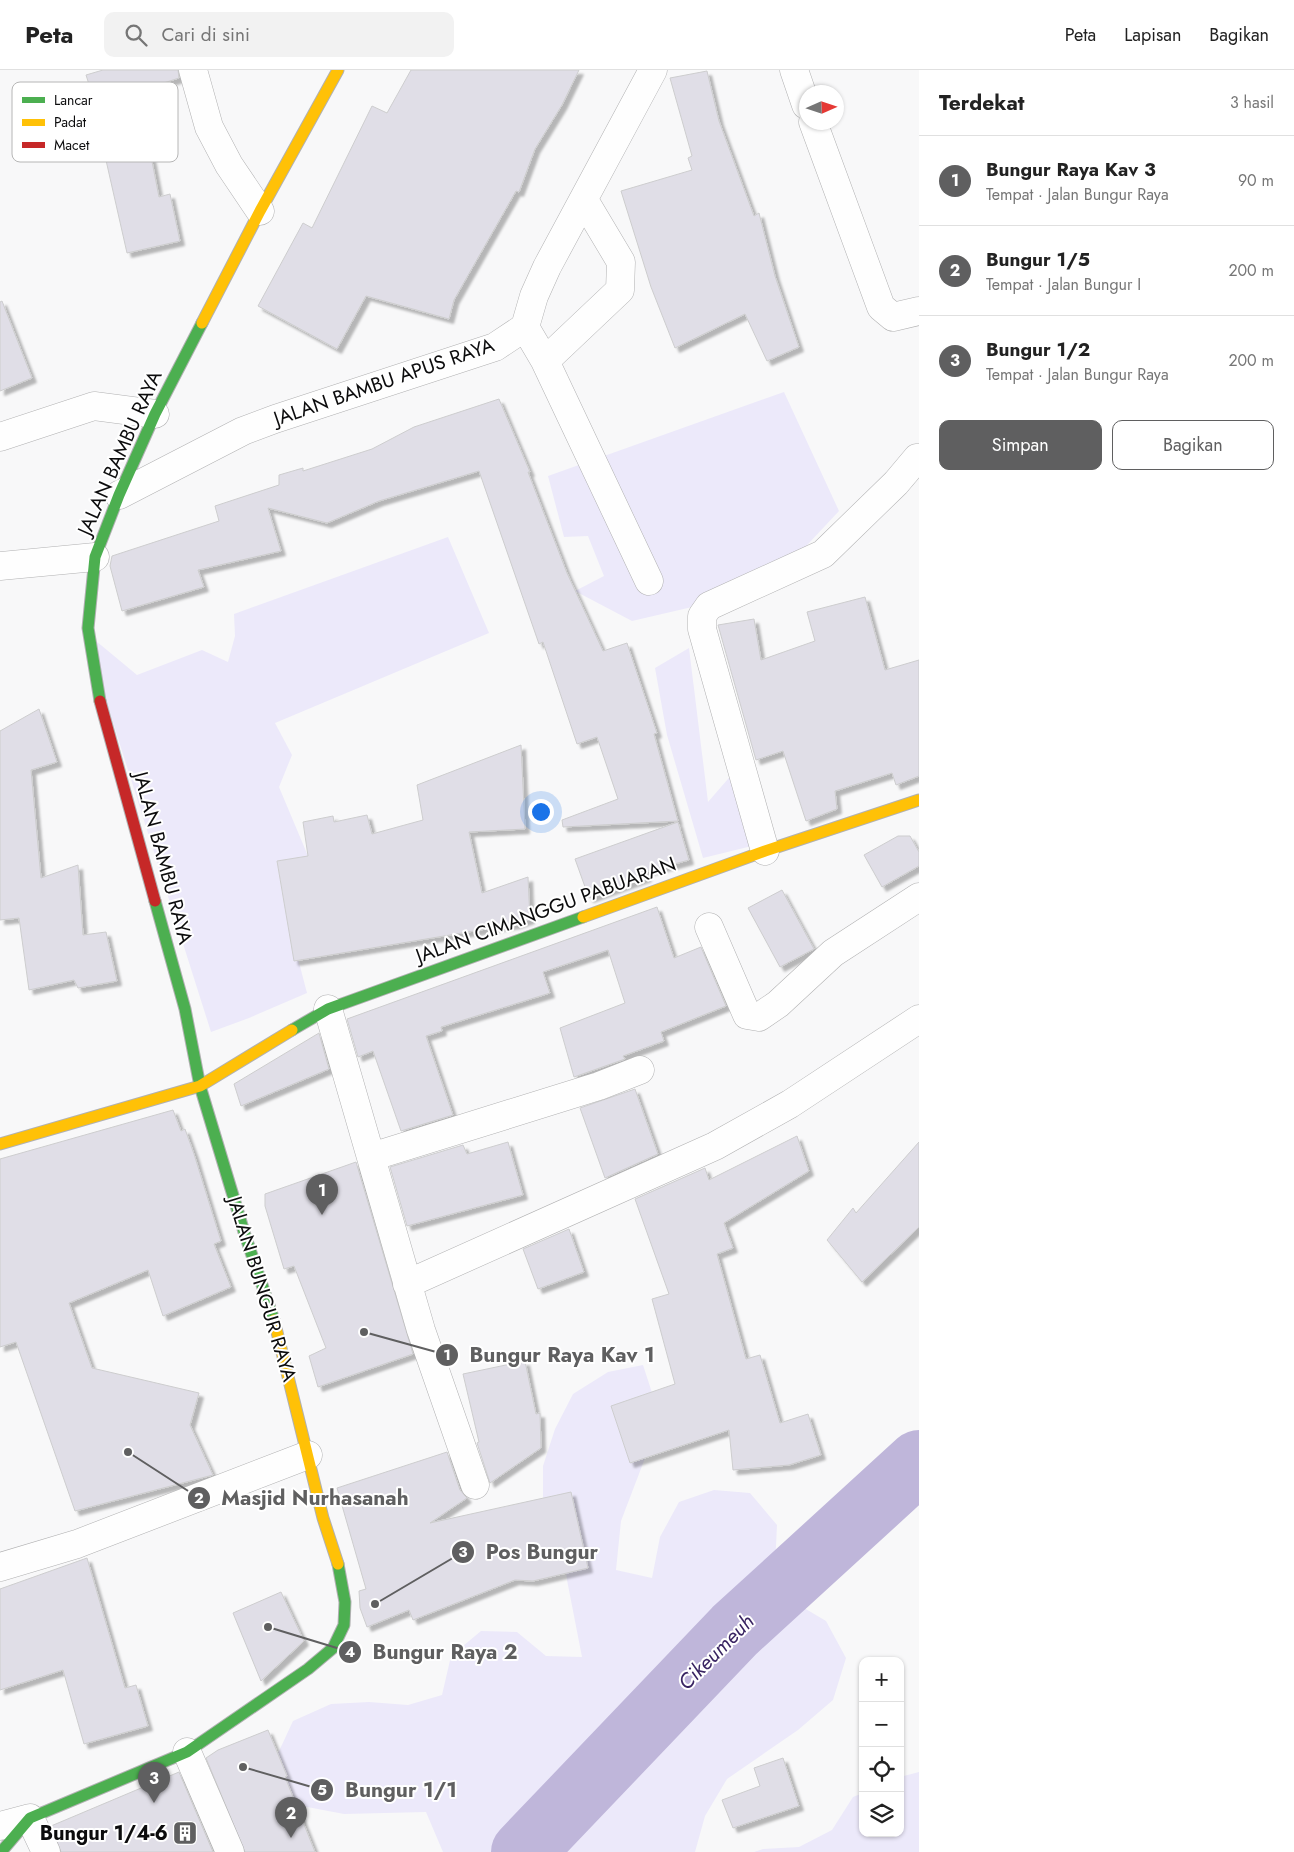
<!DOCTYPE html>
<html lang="id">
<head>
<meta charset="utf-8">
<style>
  :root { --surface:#fff; --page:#f2f2f2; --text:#222; --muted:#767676; --line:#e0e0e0; --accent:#5f5f60 }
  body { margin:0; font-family:Jost,sans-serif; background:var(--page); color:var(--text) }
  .controls { position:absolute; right:15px; bottom:15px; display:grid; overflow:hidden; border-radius:10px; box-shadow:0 1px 4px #0004 }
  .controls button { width:45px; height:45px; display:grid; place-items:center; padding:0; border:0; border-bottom:1px solid var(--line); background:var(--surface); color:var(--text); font:25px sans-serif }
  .compass { position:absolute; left:799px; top:15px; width:45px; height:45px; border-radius:50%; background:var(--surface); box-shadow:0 1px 4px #0004; rotate:87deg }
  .you { position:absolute; left:540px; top:741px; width:18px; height:18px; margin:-12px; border:4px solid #fff; border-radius:50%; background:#1a73e8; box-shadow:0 0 0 8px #1a73e833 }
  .badge { display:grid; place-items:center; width:32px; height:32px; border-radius:50%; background:var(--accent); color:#fff; font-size:16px; font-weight:700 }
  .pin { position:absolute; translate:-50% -41px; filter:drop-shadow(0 1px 2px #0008) }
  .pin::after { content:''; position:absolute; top:26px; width:18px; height:15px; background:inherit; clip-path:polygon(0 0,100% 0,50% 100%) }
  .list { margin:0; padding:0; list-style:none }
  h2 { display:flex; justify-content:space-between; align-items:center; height:65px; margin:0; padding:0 20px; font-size:21px }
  h2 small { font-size:16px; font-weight:400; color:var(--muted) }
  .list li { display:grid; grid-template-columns:32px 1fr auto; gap:15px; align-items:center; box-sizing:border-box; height:90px; padding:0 20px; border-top:1px solid var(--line) }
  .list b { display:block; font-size:19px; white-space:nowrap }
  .list p { margin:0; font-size:16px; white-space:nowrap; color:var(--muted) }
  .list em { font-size:16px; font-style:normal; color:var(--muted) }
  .actions { display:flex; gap:10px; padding:15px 20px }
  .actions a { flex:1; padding:11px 0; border:1px solid var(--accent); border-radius:10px; text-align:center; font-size:18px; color:var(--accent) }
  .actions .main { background:var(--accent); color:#fff }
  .icon { flex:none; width:28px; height:28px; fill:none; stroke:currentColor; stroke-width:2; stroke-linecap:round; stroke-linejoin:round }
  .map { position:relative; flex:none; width:919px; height:1782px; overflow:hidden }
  header { display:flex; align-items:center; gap:30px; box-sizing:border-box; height:70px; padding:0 25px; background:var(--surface); border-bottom:1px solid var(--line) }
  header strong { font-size:24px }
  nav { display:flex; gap:28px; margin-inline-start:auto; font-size:18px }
  .search { width:350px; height:45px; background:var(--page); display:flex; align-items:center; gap:12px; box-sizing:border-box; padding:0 18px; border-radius:10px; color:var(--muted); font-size:19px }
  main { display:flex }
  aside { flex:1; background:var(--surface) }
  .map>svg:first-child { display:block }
  .green { fill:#ece9fa }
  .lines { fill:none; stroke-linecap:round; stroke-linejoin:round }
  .river { stroke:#bfb6da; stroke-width:64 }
  .building { fill:#e0dee7; stroke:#cdcdce; filter:url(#shadow) }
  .street-casing { stroke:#b1b1b2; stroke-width:29 }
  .fast-casing { stroke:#b1b1b2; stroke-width:13 }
  .slow-casing { stroke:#b1b1b2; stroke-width:13 }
  .jam-casing { stroke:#b1b1b2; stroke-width:13 }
  .street { stroke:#fefefe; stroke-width:28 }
  .fast { stroke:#4caf50; stroke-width:11 }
  .slow { stroke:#ffc107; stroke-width:11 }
  .jam { stroke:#c62828; stroke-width:11 }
  .labels { text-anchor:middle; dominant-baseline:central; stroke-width:4; stroke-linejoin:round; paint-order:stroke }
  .street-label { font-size:20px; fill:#0c0c0d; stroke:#fff }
  .poi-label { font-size:20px; font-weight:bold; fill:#0c0c0d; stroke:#fff; text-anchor:end }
  .water-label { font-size:21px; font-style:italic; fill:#392462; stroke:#fff }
  .key { fill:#fff; stroke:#b6b6b6; stroke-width:1 }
  .key-label { font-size:14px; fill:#0c0c0d }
  .leader { fill:none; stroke:#5f5f60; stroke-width:2 }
  .callout-dot { fill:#5f5f60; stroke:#fff; stroke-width:2 }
  .mark-label { font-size:15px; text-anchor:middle; font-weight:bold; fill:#fff }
  .callout-label { font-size:21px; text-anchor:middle; font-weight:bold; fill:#5f5f60; stroke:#fff; stroke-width:4; stroke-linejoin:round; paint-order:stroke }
</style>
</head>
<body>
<header>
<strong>Peta</strong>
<div class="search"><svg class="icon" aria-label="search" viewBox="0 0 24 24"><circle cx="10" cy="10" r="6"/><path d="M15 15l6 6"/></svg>Cari di sini</div>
<nav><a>Peta</a><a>Lapisan</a><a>Bagikan</a></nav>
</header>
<main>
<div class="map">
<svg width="919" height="1782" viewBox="0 0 919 1782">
  <defs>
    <filter id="shadow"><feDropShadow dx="4.5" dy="4.5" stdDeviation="1" flood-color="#0004"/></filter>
  </defs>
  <rect width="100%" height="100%" fill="#f8f8f9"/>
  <!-- green -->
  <path class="green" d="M 784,322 L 839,441 L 765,520 L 632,551 L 575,521 L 604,506 L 588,466 L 564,467 L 548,406 Z
    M 448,467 L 489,563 L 275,653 L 292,685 L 279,717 L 308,786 L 277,792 L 286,843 L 307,923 L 249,948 L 211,962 L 84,561 L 137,605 L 202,580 L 228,592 L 235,566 L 234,544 Z
    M 689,578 L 708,732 L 734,702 L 756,775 L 703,788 L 667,665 L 655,598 Z
    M 643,1295 L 656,1335 L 650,1375 L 621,1451 L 616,1500 L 652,1508 L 660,1467 L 679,1432 L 714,1420 L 750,1423 L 777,1455 L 775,1497 L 794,1532 L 826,1551 L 846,1588 L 833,1630 L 798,1660 L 727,1709 L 705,1746 L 695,1782 L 443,1782 L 426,1742 L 344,1744 L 302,1736 L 261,1720 L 293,1651 L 331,1634 L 369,1632 L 408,1635 L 442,1625 L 451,1586 L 481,1561 L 517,1562 L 546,1586 L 582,1587 L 567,1510 L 563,1470 L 543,1434 L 543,1396 L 555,1359 L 573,1324 L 608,1302 Z
    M 919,1702 L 919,1782 L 754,1782 L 763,1779 L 799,1777 L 832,1760 L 853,1727 L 863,1723 L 863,1763 L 900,1763 L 900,1707 Z"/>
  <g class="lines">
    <!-- river -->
    <path class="river" d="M 523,1782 L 735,1560 L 919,1392"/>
  </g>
  <!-- building -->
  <path class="building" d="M 103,0 L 178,0 L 179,8 L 133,23 L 147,66 L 159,127 L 170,124 L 180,171 L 127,183 L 103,77 L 100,78 L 91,48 L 99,46 L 86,5 Z
    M 411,0 L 579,0 L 562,35 L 535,79 L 519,122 L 516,121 L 454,230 L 449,249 L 366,226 L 337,279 L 258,236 L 303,153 L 312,158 L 372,36 L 387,43 Z
    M 707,1 L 719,51 L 754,146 L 759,143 L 775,206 L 799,277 L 767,291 L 745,244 L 675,278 L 651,217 L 621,121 L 692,100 L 688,88 L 692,86 L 670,8 Z
    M 2,231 L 32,308 L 0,321 L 0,232 Z
    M 499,329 L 530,402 L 528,402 L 567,503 L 603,581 L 627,573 L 657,663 L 654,664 L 678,751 L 563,757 L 562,750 L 618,729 L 597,667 L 577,674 L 543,572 L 539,574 L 479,401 L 379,431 L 327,453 L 268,438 L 281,481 L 198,500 L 204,517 L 122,541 L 110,496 L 112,486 L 219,451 L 215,436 L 279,415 L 279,405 L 303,398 L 303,401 L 372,379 L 414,357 Z
    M 865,527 L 885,600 L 919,590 L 919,706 L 896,715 L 892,703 L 835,721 L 837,739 L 806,751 L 783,681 L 756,690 L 718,555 L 754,549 L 761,590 L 815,571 L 807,542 Z
    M 39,639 L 57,692 L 31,700 L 41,808 L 78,795 L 83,865 L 106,862 L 117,911 L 78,918 L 74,910 L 29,920 L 19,848 L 0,850 L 0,661 Z
    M 521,675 L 525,759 L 469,762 L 482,823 L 528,807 L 530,849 L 516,854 L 294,891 L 277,791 L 308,786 L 303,752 L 333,746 L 334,752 L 367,745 L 372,764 L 423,750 L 417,715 Z
    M 678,752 L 689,790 L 645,802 L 647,807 L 589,828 L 575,789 Z
    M 898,766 L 910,766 L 919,782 L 919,796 L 882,817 L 864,785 Z
    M 782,820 L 814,879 L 780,897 L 748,838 Z
    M 657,837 L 674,888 L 701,877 L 726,936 L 661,962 L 664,971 L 623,986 L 625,989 L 574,1007 L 560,958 L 625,933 L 608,880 L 543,902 L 550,923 L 441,957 L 442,961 L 426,966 L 453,1045 L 401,1061 L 373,981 L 358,987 L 347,949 Z
    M 319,963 L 329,999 L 241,1036 L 234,1014 Z
    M 635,1019 L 658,1084 L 605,1108 L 580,1038 Z
    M 173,1040 L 181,1061 L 185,1059 L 194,1084 L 221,1171 L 214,1174 L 231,1217 L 163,1246 L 148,1200 L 69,1233 L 92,1298 L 199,1323 L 190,1355 L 213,1405 L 75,1441 L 16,1272 L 0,1277 L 0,1089 Z
    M 797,1066 L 809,1101 L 724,1153 L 733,1178 L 717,1184 L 746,1289 L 760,1285 L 780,1353 L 808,1344 L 821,1385 L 789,1395 L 733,1400 L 729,1360 L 630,1393 L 611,1336 L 675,1314 L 652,1229 L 669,1224 L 635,1129 L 705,1098 L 709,1110 Z
    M 508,1072 L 523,1125 L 407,1156 L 390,1097 L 463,1075 L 467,1084 Z
    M 919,1072 L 919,1157 L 862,1212 L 827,1170 L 853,1138 L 856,1143 Z
    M 356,1092 L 413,1284 L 318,1317 L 309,1286 L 326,1278 L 294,1196 L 284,1199 L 265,1136 L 265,1124 Z
    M 569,1159 L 584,1202 L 538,1219 L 523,1179 Z
    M 525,1291 L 536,1344 L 540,1343 L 541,1378 L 490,1413 L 477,1373 L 479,1372 L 463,1304 Z
    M 447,1382 L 460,1420 L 467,1428 L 430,1453 L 571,1422 L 588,1498 L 533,1511 L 515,1510 L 413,1550 L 409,1540 L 367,1557 L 360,1538 L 359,1521 L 366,1519 L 337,1418 Z
    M 87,1488 L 125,1618 L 136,1615 L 148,1656 L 84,1674 L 63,1600 L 0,1620 L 0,1519 Z
    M 281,1522 L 304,1571 L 261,1611 L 233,1543 Z
    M 268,1660 L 287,1706 L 285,1707 L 315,1782 L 245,1782 L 206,1688 L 218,1680 Z
    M 783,1688 L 799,1736 L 733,1758 L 722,1730 L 760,1716 L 754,1698 Z
    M 179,1702 L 213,1782 L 61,1782 L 51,1756 Z"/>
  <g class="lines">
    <defs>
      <path id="street" d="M 193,0 L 209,57 L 229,95 L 260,141
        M 794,0 L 806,35
        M 813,52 L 881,237 L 893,247 L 919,241
        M 525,257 L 545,291 L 649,511
        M 545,291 L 620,220 L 621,192 L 584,130
        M 0,367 L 94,336 L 155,344
        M 119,425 L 243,361 L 275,349 L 495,277 L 525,257 L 534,226 L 547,197 L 653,0
        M 0,496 L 95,487
        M 765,781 L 702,559 L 702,546 L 709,536 L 823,484 L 896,413 L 917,388
        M 709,857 L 747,945 L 759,947 L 778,934 L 833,883 L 919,827
        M 328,939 L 421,1260 L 475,1415
        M 371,1087 L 599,1016 L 640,1000
        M 407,1214 L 715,1076 L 790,1034 L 919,949
        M 0,1497 L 77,1474 L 308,1385
        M 187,1682 L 230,1782
        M 0,1756 L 30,1748 L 46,1782"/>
      <path id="fast" d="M 100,631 L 88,558 L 95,487 L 119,425 L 155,344 L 202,253
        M 155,831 L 185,939 L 200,1016 L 244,1162 L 274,1250
        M 292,960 L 328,939 L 583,847
        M 1,1782 L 30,1748 L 187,1682 L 308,1599 L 333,1578 L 344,1555 L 345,1532 L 338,1494"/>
      <path id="slow" d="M 202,253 L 260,141 L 338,0
        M 583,847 L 765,781 L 919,730
        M 0,1074 L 200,1016 L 292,960
        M 274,1250 L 323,1448 L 338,1494"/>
      <path id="jam" d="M 100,631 L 155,831"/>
    </defs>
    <!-- street casing -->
    <use href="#street" class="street-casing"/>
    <!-- fast casing -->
    <use href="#fast" class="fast-casing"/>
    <!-- slow casing -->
    <use href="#slow" class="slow-casing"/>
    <!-- jam casing -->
    <use href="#jam" class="jam-casing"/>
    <!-- street -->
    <use href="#street" class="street"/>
    <!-- fast -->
    <use href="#fast" class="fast"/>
    <!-- slow -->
    <use href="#slow" class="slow"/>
    <!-- jam -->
    <use href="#jam" class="jam"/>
  </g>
  <!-- icons -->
  <defs>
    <symbol id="building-square" viewBox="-11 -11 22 22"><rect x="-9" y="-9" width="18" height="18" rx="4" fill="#5f5f60" stroke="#fff"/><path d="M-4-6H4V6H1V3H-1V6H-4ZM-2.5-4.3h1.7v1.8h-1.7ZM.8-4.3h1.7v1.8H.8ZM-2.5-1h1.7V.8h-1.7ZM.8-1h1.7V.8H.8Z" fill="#fff"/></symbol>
  </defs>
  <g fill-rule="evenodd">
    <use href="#building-square" x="171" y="1749" width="28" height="28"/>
  </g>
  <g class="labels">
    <!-- street labels -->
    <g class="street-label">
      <text transform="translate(384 312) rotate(-19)">JALAN BAMBU APUS RAYA</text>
      <text transform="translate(120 383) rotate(-66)">JALAN BAMBU RAYA</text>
      <text transform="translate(163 788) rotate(75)">JALAN BAMBU RAYA</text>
      <text transform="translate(546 840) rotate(-20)">JALAN CIMANGGU PABUARAN</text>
      <text transform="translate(262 1219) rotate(73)">JALAN BUNGUR RAYA</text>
    </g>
    <!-- poi labels -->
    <g class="poi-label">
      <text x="168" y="1763">Bungur 1/4-6</text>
    </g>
    <!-- water labels -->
    <g class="water-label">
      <text transform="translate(716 1582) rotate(-45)">Cikeumeuh</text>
    </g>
  </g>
  <!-- legend -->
  <rect x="12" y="12" width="166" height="80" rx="8" class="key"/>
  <rect x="22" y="27" width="23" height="6" fill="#4caf50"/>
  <rect x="22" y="49" width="23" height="7" fill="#ffc107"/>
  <rect x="22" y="72" width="23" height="6" fill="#c62828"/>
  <g class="key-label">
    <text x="54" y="35">Lancar</text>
    <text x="54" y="57">Padat</text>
    <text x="54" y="80">Macet</text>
  </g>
  <!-- callouts -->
  <path class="leader" d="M364 1262L447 1285M128 1382L199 1428M375 1534L463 1482M268 1557L350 1582M243 1697L322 1720"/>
  <g class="callout-dot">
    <circle cx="364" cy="1262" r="5"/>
    <circle cx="128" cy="1382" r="5"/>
    <circle cx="375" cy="1534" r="5"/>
    <circle cx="268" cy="1557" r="5"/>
    <circle cx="243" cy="1697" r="5"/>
    <circle cx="447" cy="1285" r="12"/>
    <circle cx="199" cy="1428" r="12"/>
    <circle cx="463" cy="1482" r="12"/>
    <circle cx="350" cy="1582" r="12"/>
    <circle cx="322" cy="1720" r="12"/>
  </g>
  <g class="mark-label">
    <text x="447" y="1290">1</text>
    <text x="199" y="1433">2</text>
    <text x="463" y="1487">3</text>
    <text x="350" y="1587">4</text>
    <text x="322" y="1725">5</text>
  </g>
  <g class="callout-label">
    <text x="562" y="1292">Bungur Raya Kav 1</text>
    <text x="315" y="1435">Masjid Nurhasanah</text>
    <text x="542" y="1489">Pos Bungur</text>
    <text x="445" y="1589">Bungur Raya 2</text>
    <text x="401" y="1727">Bungur 1/1</text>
  </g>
</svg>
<div class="controls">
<button>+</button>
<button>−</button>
<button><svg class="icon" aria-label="locate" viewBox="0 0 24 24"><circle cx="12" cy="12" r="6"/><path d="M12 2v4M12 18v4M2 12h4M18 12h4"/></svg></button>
<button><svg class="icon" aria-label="layers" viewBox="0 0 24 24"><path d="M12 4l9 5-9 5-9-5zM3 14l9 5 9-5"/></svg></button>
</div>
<svg class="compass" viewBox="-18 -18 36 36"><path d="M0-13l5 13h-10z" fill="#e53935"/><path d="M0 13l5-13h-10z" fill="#767676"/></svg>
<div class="you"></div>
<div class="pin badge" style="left:322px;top:1145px">1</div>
<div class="pin badge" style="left:291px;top:1768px">2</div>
<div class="pin badge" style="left:154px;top:1733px">3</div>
</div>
<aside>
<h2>Terdekat<small>3 hasil</small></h2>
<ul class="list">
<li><span class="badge">1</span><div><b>Bungur Raya Kav 3</b><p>Tempat · Jalan Bungur Raya</p></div><em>90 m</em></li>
<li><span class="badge">2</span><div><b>Bungur 1/5</b><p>Tempat · Jalan Bungur I</p></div><em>200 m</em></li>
<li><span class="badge">3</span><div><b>Bungur 1/2</b><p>Tempat · Jalan Bungur Raya</p></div><em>200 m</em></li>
</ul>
<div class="actions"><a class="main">Simpan</a><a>Bagikan</a></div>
</aside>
</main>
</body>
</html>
